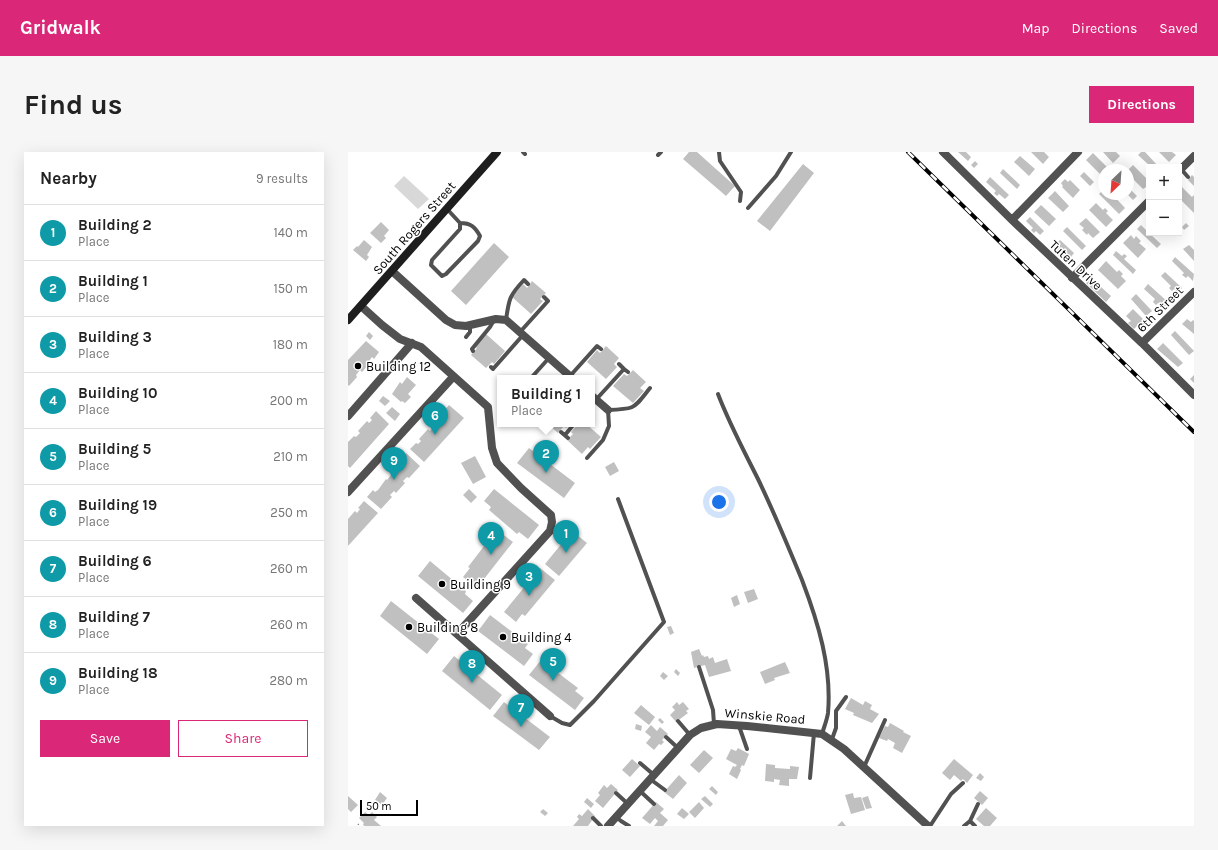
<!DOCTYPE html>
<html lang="en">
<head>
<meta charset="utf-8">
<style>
  :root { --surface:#fff; --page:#f6f6f6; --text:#222; --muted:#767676; --line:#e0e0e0; --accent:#db2777 }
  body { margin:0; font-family:Karla,sans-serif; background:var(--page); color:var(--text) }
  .controls { position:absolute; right:12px; top:12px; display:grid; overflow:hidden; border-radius:0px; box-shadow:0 4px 16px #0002 }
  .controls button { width:36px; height:36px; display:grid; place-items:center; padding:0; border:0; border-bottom:1px solid var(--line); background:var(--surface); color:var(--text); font:20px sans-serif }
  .compass { position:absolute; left:750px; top:12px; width:36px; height:36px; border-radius:50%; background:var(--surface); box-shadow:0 4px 16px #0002; rotate:205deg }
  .scale { position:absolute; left:12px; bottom:10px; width:58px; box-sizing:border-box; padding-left:4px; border:2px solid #000; border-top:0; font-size:11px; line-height:14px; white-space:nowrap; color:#000; -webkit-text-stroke:3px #fff; paint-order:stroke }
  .you { position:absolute; left:371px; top:350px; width:14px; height:14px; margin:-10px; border:3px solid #fff; border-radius:50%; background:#1a73e8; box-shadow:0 0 0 6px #1a73e833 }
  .badge { display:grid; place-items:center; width:26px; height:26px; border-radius:50%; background:var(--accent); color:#fff; font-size:13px; font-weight:700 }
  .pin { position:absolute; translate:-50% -33px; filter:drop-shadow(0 1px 2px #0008) }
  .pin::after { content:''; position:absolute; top:21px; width:14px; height:12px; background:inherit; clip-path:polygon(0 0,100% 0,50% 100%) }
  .popup { position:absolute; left:149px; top:223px; width:98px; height:52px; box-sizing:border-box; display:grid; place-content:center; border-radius:0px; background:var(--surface); filter:drop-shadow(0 1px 3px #0005); font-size:13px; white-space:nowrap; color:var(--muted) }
  .popup b { font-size:15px; color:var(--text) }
  .popup::after { content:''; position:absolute; left:50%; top:100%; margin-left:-8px; border:8px solid transparent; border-top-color:var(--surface) }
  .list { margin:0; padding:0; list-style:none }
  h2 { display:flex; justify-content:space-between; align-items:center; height:52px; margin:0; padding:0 16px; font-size:17px }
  h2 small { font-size:13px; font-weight:400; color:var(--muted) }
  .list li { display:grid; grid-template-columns:26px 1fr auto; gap:12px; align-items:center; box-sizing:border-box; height:56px; padding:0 16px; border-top:1px solid var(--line) }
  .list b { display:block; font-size:15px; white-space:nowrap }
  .list p { margin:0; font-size:13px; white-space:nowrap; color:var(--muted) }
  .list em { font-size:13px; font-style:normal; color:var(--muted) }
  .actions { display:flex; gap:8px; padding:12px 16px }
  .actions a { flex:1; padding:9px 0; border:1px solid var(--accent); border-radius:0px; text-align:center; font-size:14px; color:var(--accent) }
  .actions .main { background:var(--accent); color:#fff }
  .map { position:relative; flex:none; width:846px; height:674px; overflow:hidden; border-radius:0px }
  header { display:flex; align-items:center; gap:24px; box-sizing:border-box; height:56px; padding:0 20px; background:var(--accent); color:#fff }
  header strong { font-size:19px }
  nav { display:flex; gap:22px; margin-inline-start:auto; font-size:14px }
  .intro { display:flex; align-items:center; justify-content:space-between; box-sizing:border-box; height:96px; padding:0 24px }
  h1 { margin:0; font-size:28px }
  .button { padding:10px 18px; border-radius:0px; background:var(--accent); color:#fff; font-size:14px; font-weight:700 }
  main { display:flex; gap:24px; padding:0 24px }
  aside { flex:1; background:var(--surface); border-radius:0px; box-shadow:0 4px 16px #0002 }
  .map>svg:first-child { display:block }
  .green { fill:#d8d8d8 }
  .building { fill:#c0c0c0 }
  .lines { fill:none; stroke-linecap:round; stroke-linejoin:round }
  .path { stroke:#737373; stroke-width:1.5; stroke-dasharray:1 2; stroke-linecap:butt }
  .lane { stroke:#515151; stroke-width:4 }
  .street { stroke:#515151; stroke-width:8 }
  .secondary { stroke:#1e1e1e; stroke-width:8 }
  .rail-casing { stroke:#000; stroke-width:4 }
  .rail { stroke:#fff; stroke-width:2.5; stroke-dasharray:8; stroke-linecap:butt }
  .poi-dot { fill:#000; stroke:#fff; stroke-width:1.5 }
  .labels { text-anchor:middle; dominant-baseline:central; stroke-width:3; stroke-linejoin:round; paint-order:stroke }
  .street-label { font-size:13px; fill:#000; stroke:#fff }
  .poi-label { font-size:13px; fill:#000; stroke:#fff; text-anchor:start }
</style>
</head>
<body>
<header>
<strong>Gridwalk</strong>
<nav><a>Map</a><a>Directions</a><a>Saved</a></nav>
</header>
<div class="intro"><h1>Find us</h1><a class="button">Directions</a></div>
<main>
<aside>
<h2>Nearby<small>9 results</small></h2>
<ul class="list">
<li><span class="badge" style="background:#0f9aa8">1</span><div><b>Building 2</b><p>Place</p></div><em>140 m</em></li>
<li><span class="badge" style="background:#0f9aa8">2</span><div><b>Building 1</b><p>Place</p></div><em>150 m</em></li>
<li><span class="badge" style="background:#0f9aa8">3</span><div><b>Building 3</b><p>Place</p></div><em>180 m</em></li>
<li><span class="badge" style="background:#0f9aa8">4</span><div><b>Building 10</b><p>Place</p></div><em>200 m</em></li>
<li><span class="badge" style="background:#0f9aa8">5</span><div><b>Building 5</b><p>Place</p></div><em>210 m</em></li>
<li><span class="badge" style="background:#0f9aa8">6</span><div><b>Building 19</b><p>Place</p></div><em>250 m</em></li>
<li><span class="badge" style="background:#0f9aa8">7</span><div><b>Building 6</b><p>Place</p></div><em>260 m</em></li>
<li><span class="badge" style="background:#0f9aa8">8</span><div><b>Building 7</b><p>Place</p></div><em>260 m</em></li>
<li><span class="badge" style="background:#0f9aa8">9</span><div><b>Building 18</b><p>Place</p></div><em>280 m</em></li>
</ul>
<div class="actions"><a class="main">Save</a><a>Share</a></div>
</aside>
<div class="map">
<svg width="846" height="674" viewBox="0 0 846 674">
  <rect width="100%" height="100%" fill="#fff"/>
  <!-- green -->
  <path class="green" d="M 56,24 L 81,47 L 70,57 L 46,34 Z"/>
  <!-- building -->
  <path class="building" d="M 341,0 L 349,0 L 387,34 L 378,44 L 335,7 Z
    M 610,0 L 618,0 L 623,5 L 620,9 Z
    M 683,0 L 696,0 L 701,5 L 695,12 Z
    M 755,0 L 768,0 L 772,4 L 765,11 Z
    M 793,0 L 797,0 L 811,15 L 803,15 L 790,3 Z
    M 811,0 L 824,0 L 828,3 L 821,10 Z
    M 745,1 L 759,15 L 752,22 L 738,8 Z
    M 672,4 L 687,17 L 681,24 L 666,10 Z
    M 627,9 L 630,12 L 626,16 L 623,13 Z
    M 455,12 L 466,21 L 422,79 L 409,69 Z
    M 785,13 L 801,29 L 799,33 L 801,35 L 799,37 L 798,35 L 795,37 L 780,22 L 780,18 Z
    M 655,17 L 672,33 L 669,37 L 652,21 Z
    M 736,20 L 746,30 L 742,34 L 732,24 Z
    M 844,23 L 846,25 L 846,34 L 840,28 Z
    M 642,25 L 661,43 L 657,47 L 651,42 L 649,44 L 646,41 L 648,39 L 638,30 Z
    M 717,27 L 720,30 L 722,28 L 732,38 L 725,46 L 714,35 L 715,34 L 713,31 Z
    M 833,34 L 844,45 L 846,43 L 846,61 L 831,46 L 831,36 Z
    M 780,35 L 789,44 L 785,48 L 780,43 L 777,45 L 775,42 L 780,42 Z
    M 756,37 L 756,42 L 764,42 L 777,56 L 771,62 L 751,42 Z
    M 707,39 L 721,54 L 715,60 L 700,46 Z
    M 748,51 L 755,58 L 757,56 L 760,59 L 758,61 L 765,68 L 758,75 L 741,58 Z
    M 693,53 L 708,67 L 701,74 L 686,60 Z
    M 682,65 L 696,79 L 692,83 L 688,79 L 686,81 L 683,78 L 685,76 L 678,69 Z
    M 738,66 L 752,80 L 745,86 L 740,81 L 739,83 L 734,78 L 736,76 L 731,72 Z
    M 33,70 L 41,78 L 36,84 L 38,86 L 33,91 L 22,81 Z
    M 838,71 L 841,74 L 836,78 L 834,75 Z
    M 793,73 L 798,78 L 801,75 L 801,81 L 813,92 L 809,96 L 789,77 Z
    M 719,75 L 738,94 L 734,98 L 715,79 Z
    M 783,83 L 786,87 L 788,84 L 793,89 L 791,91 L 798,97 L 790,106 L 775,91 Z
    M 16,88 L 24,95 L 19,103 L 21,105 L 18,109 L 5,98 L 9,94 L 10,95 Z
    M 712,88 L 726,101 L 720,109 L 716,105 L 714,107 L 708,101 L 710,99 L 705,95 Z
    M 146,91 L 161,105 L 118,153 L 103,139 Z
    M 841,93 L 846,98 L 846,109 L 835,97 Z
    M 768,99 L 774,104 L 776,102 L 779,104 L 776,107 L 788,118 L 785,122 L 765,103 Z
    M 827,105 L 846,122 L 845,129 L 840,124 L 838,126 L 834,123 L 836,121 L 824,109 Z
    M 758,109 L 769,120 L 771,118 L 775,122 L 773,124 L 778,129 L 770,137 L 750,118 Z
    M 817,120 L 834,136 L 830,140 L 826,137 L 824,139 L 821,136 L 823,134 L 813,124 Z
    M 743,126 L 763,144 L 758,150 L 738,131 Z
    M 184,129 L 198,141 L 192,147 L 195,149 L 183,162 L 164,145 L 175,132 L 179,136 Z
    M 800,132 L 821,151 L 816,156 L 810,151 L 808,153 L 805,150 L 807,147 L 796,137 Z
    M 788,142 L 804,159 L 798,164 L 783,147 Z
    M 785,157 L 799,171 L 793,178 L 789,174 L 786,177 L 780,171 L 783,169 L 778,164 Z
    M 839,167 L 843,170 L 845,168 L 846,169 L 846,182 L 834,172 Z
    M 827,179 L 846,199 L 841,203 L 823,183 Z
    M 21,180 L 25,184 L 22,188 L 18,184 Z
    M 138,182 L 157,199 L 146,212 L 144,210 L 138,216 L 123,203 L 129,196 L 126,194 Z
    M 18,189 L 31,200 L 26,207 L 24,205 L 21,209 L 23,210 L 14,220 L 12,218 L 8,223 L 9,225 L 1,234 L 0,233 L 0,208 Z
    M 815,191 L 835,211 L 830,215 L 809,197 Z
    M 258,194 L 271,206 L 266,212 L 269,215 L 258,227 L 239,210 L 249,198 L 252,201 Z
    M 285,218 L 298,230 L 292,236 L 296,239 L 285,251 L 265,234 L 276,222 L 279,224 Z
    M 846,223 L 846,231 L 842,227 Z
    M 59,225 L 68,233 L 60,242 L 63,245 L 57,251 L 54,249 L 53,250 L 44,242 L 52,230 L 54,232 Z
    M 35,244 L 42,249 L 37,254 L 31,249 Z
    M 101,253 L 116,266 L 76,310 L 62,297 L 68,291 L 70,292 L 73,289 L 71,287 L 80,277 L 82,279 L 86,275 L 83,273 L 93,263 L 95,265 L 98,261 L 95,260 Z
    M 44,255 L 52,262 L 47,269 L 38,261 Z
    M 28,259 L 41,272 L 2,316 L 0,314 L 0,290 L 6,284 L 8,285 L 12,281 L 10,279 L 19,269 L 21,271 L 24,268 L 22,266 Z
    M 200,272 L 222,272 L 218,276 L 216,274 L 210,281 Z
    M 230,272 L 238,272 L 253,285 L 242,297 L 240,295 L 234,302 L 219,288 L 225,282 L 223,280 Z
    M 181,296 L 227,331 L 216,346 L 169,311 Z
    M 58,301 L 72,314 L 61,326 L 59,325 L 55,329 L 57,331 L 48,341 L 46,339 L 42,343 L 44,345 L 33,357 L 19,345 L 25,338 L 27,340 L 30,338 L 38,327 L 39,328 L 43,323 L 43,322 L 53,312 L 54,310 L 52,308 Z
    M 127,304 L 138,325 L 125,332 L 113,311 Z
    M 266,310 L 271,319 L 262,324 L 257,315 Z
    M 121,337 L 129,345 L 123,351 L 115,343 Z
    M 146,337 L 191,373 L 180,387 L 171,380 L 169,382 L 141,358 L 143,355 L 136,349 Z
    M 16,349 L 30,361 L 0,394 L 0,367 L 7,359 L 9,361 L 12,357 L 10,356 Z
    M 224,379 L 239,391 L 211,424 L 197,412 Z
    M 153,381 L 165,390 L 129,436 L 115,425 L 122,416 L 120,415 L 143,385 L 147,389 Z
    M 82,409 L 118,439 L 117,442 L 125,449 L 115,461 L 70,424 Z
    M 192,416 L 207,428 L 177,464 L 174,462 L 168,470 L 156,460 Z
    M 406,437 L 410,447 L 400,451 L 396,440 Z
    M 389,443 L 392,452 L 386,455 L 383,446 Z
    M 43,449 L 91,487 L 79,502 L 32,464 Z
    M 142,463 L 180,492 L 177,496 L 185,502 L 176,514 L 130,479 Z
    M 323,474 L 326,481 L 322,483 L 319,475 Z
    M 351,497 L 354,504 L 355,503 L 356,505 L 360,504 L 361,507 L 365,505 L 367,511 L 379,507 L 383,519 L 361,525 L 357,513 L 346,516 L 343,500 Z
    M 106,504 L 154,543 L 142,558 L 94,519 Z
    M 193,508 L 230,536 L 227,539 L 236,546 L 227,558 L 181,523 Z
    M 437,510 L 442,521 L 426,526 L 427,528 L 417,532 L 412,520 Z
    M 328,517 L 332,521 L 330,524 L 326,520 Z
    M 315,520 L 320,524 L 316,528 L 312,524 Z
    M 503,546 L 515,553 L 517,549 L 524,553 L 522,557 L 531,562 L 524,571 L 505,563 L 506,561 L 497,557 Z
    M 156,550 L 202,585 L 191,598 L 145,564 Z
    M 329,550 L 331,553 L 335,550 L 341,557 L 338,559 L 340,561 L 328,570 L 322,563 L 327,558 L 324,555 Z
    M 293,553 L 307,565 L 301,573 L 286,561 Z
    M 312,566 L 316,570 L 314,572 L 310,568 Z
    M 542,571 L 556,579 L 555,580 L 563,584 L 554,601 L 545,596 L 547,591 L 540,587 L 539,589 L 531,586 L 537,574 L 540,575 Z
    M 288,572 L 294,574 L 293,579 L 287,577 Z
    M 303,573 L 309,579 L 312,575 L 320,582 L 314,588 L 316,590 L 313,593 L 311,592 L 306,598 L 298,591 L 303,585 L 297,580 Z
    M 390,596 L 401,602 L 396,614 L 394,613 L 392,617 L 393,618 L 389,627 L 381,622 L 385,614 L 387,615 L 389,613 L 378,607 L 383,597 L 388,599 Z
    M 356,598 L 365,606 L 351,621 L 342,613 Z
    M 284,607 L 292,614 L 282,625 L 274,618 Z
    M 606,607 L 625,623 L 619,631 L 615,627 L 613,629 L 606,623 L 602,628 L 594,621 Z
    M 418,612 L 427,613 L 427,616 L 442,617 L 442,614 L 451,615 L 449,627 L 441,627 L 441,634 L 431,633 L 432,628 L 426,627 L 426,630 L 417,629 Z
    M 632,621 L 636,625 L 633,629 L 628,626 Z
    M 331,623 L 339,631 L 325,647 L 316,640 Z
    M 263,632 L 270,638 L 255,656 L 247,649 L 252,643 L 250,641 L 256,633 L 259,636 Z
    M 364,634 L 370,640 L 368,643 L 361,637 Z
    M 632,639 L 640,646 L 634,653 L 626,646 Z
    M 32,640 L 39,646 L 34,653 L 27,648 Z
    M 505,641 L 506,646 L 513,645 L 517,658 L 503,662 L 497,643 Z
    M 0,644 L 10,653 L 3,660 L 0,657 Z
    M 357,644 L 365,652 L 362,655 L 353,647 Z
    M 520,644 L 524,656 L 518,657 L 514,646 Z
    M 239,646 L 246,652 L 243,656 L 236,650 Z
    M 308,650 L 316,657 L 312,661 L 320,668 L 315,674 L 306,674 L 310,669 L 307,666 L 302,672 L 294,666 Z
    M 351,650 L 356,656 L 347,666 L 341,660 Z
    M 334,656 L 341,662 L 336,667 L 329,662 Z
    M 638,656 L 649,666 L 642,674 L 636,674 L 628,667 Z
    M 195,657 L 200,661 L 197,664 L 192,660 Z
    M 240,657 L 247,664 L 240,674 L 225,674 L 231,667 L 229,665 L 231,662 L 234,664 Z
    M 17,660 L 21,663 L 24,660 L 29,665 L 26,668 L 33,674 L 16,674 L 15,672 L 16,671 L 11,666 Z
    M 494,669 L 498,674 L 489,674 Z"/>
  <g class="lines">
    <!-- path -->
    <path class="path" d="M 10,672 L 12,674"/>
    <!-- lane -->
    <path class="lane" d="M 175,0 L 177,2
      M 371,0 L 372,9 L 393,40 L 392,49
      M 310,3 L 313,0
      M 833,17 L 840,25
      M 400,56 L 428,24 L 443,0
      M 99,57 L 112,71 C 123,71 127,75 132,84 L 130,89 L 98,122 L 94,124 L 83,113 L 84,108 L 112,77 L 112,71
      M 158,168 C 161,147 161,144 176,128 L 180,132
      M 172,180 L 200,149 L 196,145
      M 118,185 L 122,180 L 122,177 L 119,174
      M 125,199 L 124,197 L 142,175 L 146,168
      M 271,212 L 276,217
      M 143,215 L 145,217 L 175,183
      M 222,224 L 249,194 L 253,197
      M 183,226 L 201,206
      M 370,242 C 381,271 396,299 410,327 C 426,360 440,394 454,428 C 470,470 484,515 480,561 C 479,568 476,575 474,582
      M 244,252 L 276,217 L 280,220
      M 213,280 L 220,286
      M 217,283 L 226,272
      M 239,306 L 255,288 L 261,274 L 260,258 C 288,257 285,257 302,236
      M 351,515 L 365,558 L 366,572
      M 202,564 L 214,571 L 222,573 L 246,549 L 316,470 L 270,347
      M 330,569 L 342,583
      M 391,574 L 399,597
      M 318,585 L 330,596
      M 484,587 L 488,576 L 488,559 L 498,545
      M 292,611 L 306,623
      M 516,615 L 537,568
      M 462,626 L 466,581
      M 302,627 L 317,638
      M 292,639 L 306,652
      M 268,641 L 280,652
      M 268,665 L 273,669 L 281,674
      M 245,666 L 253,674
      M 622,669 L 627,674
      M 582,674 L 603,642 L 615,631
      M 616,674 L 622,669 L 630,652"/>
    <!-- street -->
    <path class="street" d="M 595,0 L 664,68 L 794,191 L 846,243
      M 831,19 L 846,4
      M 664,68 L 730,0
      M 44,119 L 98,168 L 107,173 L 118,174 L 148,167 L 158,168 L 224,226
      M 724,126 L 801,49
      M 13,154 L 34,173 L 52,187 L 73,195 L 140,255 L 144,296 L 149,311 L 173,336 L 203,363 L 204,370 L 202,379 L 109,482
      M 794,191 L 846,140
      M 244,244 L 260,258
      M 0,264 L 64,191
      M 0,340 L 105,225
      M 68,446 L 202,564
      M 260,674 L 342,583 L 353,576 L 369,572 L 399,574 L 474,582 L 496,597 L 580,674"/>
    <!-- secondary -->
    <path class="secondary" d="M 0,168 L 149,0"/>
    <defs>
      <path id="rail" d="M 560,0 L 846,280"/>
    </defs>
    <!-- rail casing -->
    <use href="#rail" class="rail-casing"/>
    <!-- rail -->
    <use href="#rail" class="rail"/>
  </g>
  <!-- markers -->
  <g class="poi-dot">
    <circle cx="10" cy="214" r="4"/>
    <circle cx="94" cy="432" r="4"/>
    <circle cx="61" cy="475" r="4"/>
    <circle cx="155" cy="485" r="4"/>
  </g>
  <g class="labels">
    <!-- street labels -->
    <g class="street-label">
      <text transform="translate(66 76) rotate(-49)">South Rogers Street</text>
      <text transform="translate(728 113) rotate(43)">Tuten Drive</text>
      <text transform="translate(812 157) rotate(-45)">6th Street</text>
      <text transform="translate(417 564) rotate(5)">Winskie Road</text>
    </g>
    <!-- poi labels -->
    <g class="poi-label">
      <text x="18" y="214">Building 12</text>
      <text x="102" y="432">Building 9</text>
      <text x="69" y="475">Building 8</text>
      <text x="163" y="485">Building 4</text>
    </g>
  </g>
</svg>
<div class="controls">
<button>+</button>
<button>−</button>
</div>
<svg class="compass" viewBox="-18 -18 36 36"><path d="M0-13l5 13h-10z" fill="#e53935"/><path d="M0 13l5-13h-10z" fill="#767676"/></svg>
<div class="scale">50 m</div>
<div class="you"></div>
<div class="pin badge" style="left:218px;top:401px;background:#0f9aa8">1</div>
<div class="pin badge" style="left:198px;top:321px;background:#0f9aa8">2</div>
<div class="popup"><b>Building 1</b>Place</div>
<div class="pin badge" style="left:181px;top:444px;background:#0f9aa8">3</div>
<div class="pin badge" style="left:143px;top:403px;background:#0f9aa8">4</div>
<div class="pin badge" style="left:205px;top:529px;background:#0f9aa8">5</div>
<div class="pin badge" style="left:87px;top:283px;background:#0f9aa8">6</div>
<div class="pin badge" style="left:173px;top:575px;background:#0f9aa8">7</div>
<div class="pin badge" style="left:124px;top:531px;background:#0f9aa8">8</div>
<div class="pin badge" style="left:46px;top:328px;background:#0f9aa8">9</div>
</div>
</main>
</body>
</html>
